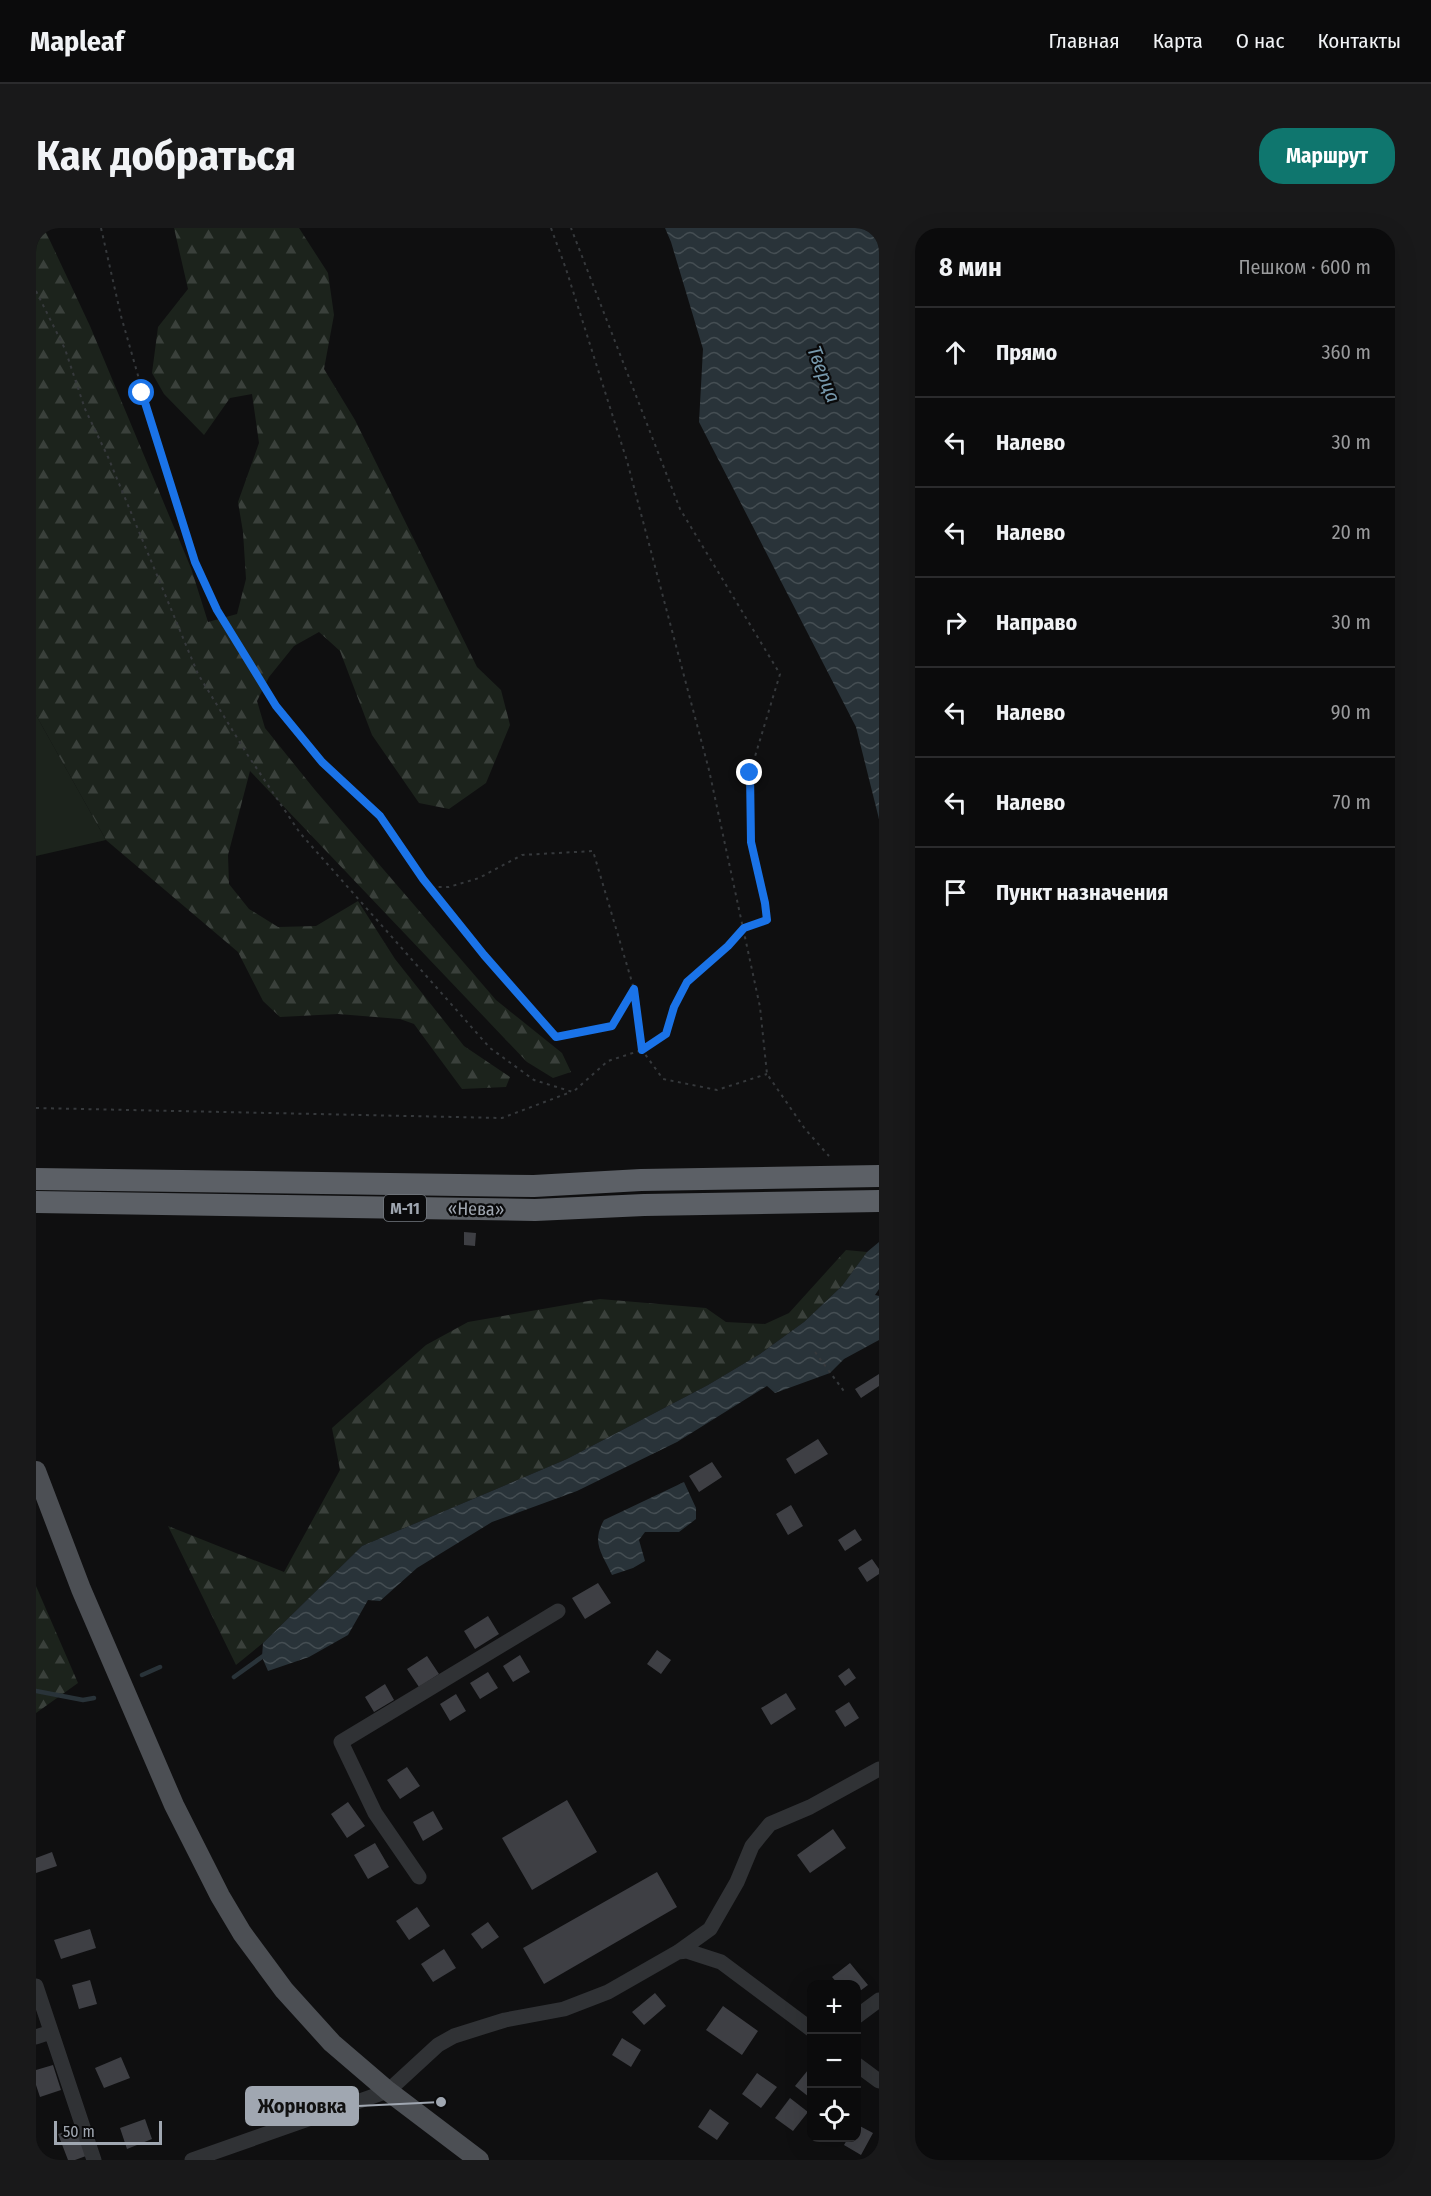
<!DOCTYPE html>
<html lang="ru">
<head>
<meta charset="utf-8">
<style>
  :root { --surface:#0b0b0c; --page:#19191a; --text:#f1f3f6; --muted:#9a9b9d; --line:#2b2b2d; --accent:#0f766e }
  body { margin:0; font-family:"Fira Sans Condensed",sans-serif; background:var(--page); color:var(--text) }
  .controls { position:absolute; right:18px; bottom:18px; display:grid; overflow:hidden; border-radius:12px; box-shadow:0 6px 24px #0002 }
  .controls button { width:54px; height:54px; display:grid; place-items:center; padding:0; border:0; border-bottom:2px solid var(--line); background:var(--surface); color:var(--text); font:30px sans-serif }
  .scale { position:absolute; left:18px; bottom:15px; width:108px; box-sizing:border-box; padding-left:6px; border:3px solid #a0a7b1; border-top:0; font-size:16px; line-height:21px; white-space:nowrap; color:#a0a7b1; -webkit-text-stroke:4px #0a0a0b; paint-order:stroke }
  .stop { position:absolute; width:18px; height:18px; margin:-14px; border:4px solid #1a73e8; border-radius:50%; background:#fff }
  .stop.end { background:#1a73e8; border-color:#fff; box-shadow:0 2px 6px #0008 }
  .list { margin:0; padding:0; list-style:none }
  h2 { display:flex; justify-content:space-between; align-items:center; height:78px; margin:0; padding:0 24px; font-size:26px }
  h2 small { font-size:20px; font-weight:400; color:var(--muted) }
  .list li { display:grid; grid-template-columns:39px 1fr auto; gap:18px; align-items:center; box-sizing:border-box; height:90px; padding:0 24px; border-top:2px solid var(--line) }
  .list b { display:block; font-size:22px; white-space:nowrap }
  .list em { font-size:20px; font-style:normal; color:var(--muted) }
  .icon { flex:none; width:33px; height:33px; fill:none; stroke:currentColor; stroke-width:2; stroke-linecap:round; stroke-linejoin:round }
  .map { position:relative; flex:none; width:843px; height:1932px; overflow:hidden; border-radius:24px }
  header { display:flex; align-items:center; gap:36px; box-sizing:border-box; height:84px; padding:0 30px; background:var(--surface); border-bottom:2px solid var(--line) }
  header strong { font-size:28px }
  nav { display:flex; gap:33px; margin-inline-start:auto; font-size:21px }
  .intro { display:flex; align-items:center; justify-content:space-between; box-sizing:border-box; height:144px; padding:0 36px }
  h1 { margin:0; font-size:42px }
  .button { padding:15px 27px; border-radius:24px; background:var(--accent); color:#fff; font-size:21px; font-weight:700 }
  main { display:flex; gap:36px; padding:0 36px }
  aside { flex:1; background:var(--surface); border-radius:24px; box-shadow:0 6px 24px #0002 }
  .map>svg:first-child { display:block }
  .green { fill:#1c231c }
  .forest { fill:url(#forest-firs) }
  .water { fill:url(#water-waves) }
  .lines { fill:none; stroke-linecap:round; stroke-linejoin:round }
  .stream { stroke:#293339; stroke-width:4.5 }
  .building { fill:#3e3f44 }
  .path { stroke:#36393c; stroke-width:2; stroke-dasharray:3 4.5; stroke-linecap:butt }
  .minor { stroke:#303235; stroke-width:15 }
  .major { stroke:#4c4f54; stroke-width:20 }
  .highway { stroke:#5c6066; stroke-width:22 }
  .route { stroke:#1a73e8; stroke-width:8 }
  .labels { text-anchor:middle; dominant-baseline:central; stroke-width:4.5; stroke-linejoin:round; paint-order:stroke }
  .shield { fill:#0a0a0b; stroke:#73787f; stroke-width:1.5 }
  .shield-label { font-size:16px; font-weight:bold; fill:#a0a7b1 }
  .street-label { font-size:18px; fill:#a0a7b1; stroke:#0a0a0b }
  .water-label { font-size:20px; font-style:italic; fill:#7799ad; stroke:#0a0a0b }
  .leader { fill:none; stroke:#a0a7b1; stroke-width:2 }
  .callout-dot { fill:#a0a7b1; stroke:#0a0a0b; stroke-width:2 }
  .callout { fill:#a0a7b1; stroke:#a0a7b1; stroke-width:2 }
  .callout-label { font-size:20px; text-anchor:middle; font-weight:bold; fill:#111 }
</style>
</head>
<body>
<header>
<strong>Mapleaf</strong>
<nav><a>Главная</a><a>Карта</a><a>О нас</a><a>Контакты</a></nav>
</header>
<div class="intro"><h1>Как добраться</h1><a class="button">Маршрут</a></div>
<main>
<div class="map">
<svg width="843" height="1932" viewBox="0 0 843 1932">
  <defs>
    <pattern id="forest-firs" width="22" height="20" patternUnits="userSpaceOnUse" patternTransform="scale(1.5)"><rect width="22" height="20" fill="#1c231c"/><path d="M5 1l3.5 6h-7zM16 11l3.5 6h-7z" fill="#3a403b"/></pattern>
    <pattern id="water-waves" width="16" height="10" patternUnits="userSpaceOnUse" patternTransform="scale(1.5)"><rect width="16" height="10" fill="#293339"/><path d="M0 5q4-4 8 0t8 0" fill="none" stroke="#454e53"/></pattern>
  </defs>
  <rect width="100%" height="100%" fill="#0f0f10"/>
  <!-- green -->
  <path class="green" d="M 0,487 L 70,612 L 0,628 Z"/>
  <!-- forest -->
  <path class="forest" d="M 0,0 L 8,0 L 54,98 L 155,340 L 172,394 L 201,386 L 210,351 L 207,304 L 202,274 L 223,215 L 216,166 L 194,170 L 168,207 L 128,166 L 116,145 L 122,99 L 152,61 L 138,0 L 263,0 L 292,45 L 298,87 L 288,141 L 319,192 L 441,439 L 465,462 L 474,497 L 450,555 L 413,581 L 383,575 L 336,507 L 304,423 L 283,404 L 258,418 L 233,449 L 221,473 L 229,500 L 279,562 L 460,772 L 526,825 L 535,844 L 517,850 L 491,834 L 214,543 L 192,627 L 193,656 L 213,681 L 242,699 L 280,698 L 322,673 L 359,731 L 428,818 L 474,849 L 470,859 L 426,861 L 378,796 L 364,791 L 302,786 L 244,789 L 227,773 L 202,724 L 70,612 L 0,487 Z
    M 810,1022 L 831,1024 L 806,1058 L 768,1094 L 724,1126 L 672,1157 L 531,1231 L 326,1318 L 227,1415 L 200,1437 L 132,1298 L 248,1344 L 304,1242 L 296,1200 L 390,1117 L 432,1094 L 564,1071 L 670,1080 L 690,1094 L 729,1096 L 753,1085 Z
    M 0,1358 L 42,1455 L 0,1485 Z"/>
  <!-- water -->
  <path class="water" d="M 629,0 L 843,0 L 843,591 L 820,499 L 663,194 L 667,121 L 635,14 Z
    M 843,1014 L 843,1061 L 839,1067 L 843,1068 L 843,1112 L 808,1131 L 794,1145 L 739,1165 L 731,1158 L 641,1214 L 541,1263 L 456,1294 L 381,1340 L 344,1373 L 332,1372 L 312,1407 L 273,1429 L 232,1443 L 226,1429 L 227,1415 L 326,1318 L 531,1231 L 672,1157 L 724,1126 L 768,1094 L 806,1058 L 831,1024 Z
    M 648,1254 L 660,1280 L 660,1291 L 643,1304 L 609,1304 L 603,1312 L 609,1333 L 597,1340 L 576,1347 C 566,1325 555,1315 568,1292 Z"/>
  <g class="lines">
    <!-- stream -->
    <path class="stream" d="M 106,1447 L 124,1439
      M 198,1449 L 230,1426
      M 0,1463 L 47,1472 L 58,1470"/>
  </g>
  <!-- building -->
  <path class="building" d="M 428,1004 L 440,1005 L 439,1018 L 428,1017 Z
    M 843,1146 L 843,1158 L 825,1170 L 819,1161 Z
    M 782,1211 L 792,1226 L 759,1246 L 750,1231 Z
    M 676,1234 L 686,1249 L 663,1264 L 653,1248 Z
    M 755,1277 L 767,1298 L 752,1307 L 740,1286 Z
    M 819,1301 L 826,1312 L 809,1323 L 802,1312 Z
    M 836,1331 L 843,1341 L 843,1346 L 831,1354 L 822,1340 Z
    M 562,1355 L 575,1375 L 549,1391 L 536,1370 Z
    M 452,1388 L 463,1406 L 439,1421 L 428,1403 Z
    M 621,1422 L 635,1432 L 625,1446 L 611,1436 Z
    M 484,1427 L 494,1444 L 477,1454 L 467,1438 Z
    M 391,1428 L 403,1446 L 383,1459 L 371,1441 Z
    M 813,1440 L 820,1450 L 809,1458 L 802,1448 Z
    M 452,1444 L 462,1460 L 444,1471 L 434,1455 Z
    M 349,1456 L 358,1472 L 338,1484 L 329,1469 Z
    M 750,1465 L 760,1481 L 735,1497 L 725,1480 Z
    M 420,1466 L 430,1483 L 414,1493 L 404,1476 Z
    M 813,1474 L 823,1490 L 809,1499 L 799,1483 Z
    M 371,1539 L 384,1558 L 364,1571 L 351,1552 Z
    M 531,1572 L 561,1624 L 496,1662 L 466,1610 Z
    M 312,1574 L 329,1598 L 311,1610 L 295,1586 Z
    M 397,1583 L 407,1601 L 387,1613 L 377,1594 Z
    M 797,1601 L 810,1620 L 774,1645 L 761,1627 Z
    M 339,1615 L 353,1639 L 332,1651 L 318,1627 Z
    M 16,1624 L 21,1638 L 0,1645 L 0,1630 Z
    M 621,1644 L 641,1679 L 508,1756 L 487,1720 Z
    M 381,1679 L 394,1698 L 373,1712 L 360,1693 Z
    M 452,1694 L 463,1709 L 446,1721 L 435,1706 Z
    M 54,1701 L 60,1720 L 25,1731 L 18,1712 Z
    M 408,1721 L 420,1740 L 397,1754 L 385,1736 Z
    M 814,1735 L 832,1757 L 820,1766 L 820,1756 L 802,1756 L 796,1749 Z
    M 54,1752 L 61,1776 L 43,1781 L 36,1757 Z
    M 619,1765 L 630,1778 L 608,1797 L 596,1784 Z
    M 687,1778 L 722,1803 L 706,1827 L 670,1802 Z
    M 586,1810 L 605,1822 L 595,1839 L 576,1827 Z
    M 85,1829 L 94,1850 L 68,1860 L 59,1840 Z
    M 17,1837 L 25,1862 L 4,1869 L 0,1857 L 0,1842 Z
    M 772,1842 L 776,1844 L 776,1866 L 773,1869 L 759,1858 Z
    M 721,1845 L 741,1859 L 725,1880 L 706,1866 Z
    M 754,1870 L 772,1884 L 757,1903 L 739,1890 Z
    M 674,1881 L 693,1895 L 681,1912 L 662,1899 Z
    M 109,1891 L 116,1911 L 91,1921 L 84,1900 Z
    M 820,1896 L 837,1905 L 825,1927 L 808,1917 L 812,1910 L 820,1910 Z
    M 40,1900 L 50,1928 L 39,1932 L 32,1932 L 22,1906 Z"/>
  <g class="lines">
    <!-- path -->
    <path class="path" d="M 65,0 L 85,88 L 107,165 L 159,334 L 181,382 L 211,429 L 240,478 L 286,534 L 344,587 L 387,651 L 448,727 L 520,809 L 576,798 L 598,761 L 557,623 L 486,627 L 443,650 L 413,659 L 394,659
      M 515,0 L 530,41 L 591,233 L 673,542 L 724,779 L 731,846 L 769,901 L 793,928
      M 0,63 L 29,121 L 49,181 L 72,229 L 162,446 L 211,526 L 264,605 L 454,820 L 498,852 L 537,864 L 572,833 L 606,822 L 630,806 L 637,779 L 651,754 L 692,718 L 708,700 L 731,692 L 729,675 L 715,614 L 714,545 L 744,446 L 644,281 L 535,0
      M 598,761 L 606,822 L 627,851 L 681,862 L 731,846
      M 0,880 L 466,890 L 535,864
      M 779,1124 L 810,1166"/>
    <!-- minor -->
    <path class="minor" d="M 383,1649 L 339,1585 L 305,1514 L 522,1383
      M 642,1724 L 651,1723 L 685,1734 L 776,1802
      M 0,1758 L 58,1932
      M 820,1789 L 843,1772
      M 0,1809 L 15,1804
      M 820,1836 L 843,1853
      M 156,1932 L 352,1863 L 402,1817 L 418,1808 L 469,1792 L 528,1781 L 572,1764 L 642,1724 L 674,1701 L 701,1654 L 716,1618 L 734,1596 L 774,1579 L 843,1541"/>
    <!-- major -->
    <path class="major" d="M 0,1243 L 45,1361 L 138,1577 L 184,1668 L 206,1705 L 248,1762 L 296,1815 L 352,1863 L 443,1932"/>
    <!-- highway -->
    <path class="highway" d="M 0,951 L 498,958 L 605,952 L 843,948
      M 0,974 L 499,982 L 608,977 L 843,973"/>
  </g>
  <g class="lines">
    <!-- route -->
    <path class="route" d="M 106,165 L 159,334 L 181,382 L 240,478 L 286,534 L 344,588 L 387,651 L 448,727 L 520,809 L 576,798 L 598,761 L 606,822 L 630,806 L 638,779 L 651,754 L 692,718 L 708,700 L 731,692 L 729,675 L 715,614 L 714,545"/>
  </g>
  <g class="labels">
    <!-- shield labels -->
    <rect class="shield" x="348" y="967" width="42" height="26" rx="4.5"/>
    <g class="shield-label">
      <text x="369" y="980">М-11</text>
    </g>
    <!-- street labels -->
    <g class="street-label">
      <text transform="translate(440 981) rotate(1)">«Нева»</text>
    </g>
    <!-- water labels -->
    <g class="water-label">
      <text transform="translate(788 146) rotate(69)">Тверца</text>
    </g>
  </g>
  <!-- callouts -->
  <path class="leader" d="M405 1874L322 1878"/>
  <circle class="callout-dot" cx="405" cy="1874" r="6"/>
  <rect class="callout" x="210" y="1859" width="112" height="38" rx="6"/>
  <g class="callout-label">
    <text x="266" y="1885">Жорновка</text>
  </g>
</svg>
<div class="controls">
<button>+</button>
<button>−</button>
<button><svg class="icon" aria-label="locate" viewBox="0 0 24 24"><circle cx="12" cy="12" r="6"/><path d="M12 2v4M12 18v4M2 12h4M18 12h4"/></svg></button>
</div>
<div class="scale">50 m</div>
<div class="stop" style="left:106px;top:165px"></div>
<div class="stop end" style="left:714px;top:545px"></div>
</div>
<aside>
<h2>8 мин<small>Пешком · 600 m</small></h2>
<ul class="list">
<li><svg class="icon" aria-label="ahead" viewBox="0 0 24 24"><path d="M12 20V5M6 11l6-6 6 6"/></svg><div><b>Прямо</b></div><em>360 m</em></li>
<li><svg class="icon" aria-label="left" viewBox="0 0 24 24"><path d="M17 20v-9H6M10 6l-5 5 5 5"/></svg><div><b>Налево</b></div><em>30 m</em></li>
<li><svg class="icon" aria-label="left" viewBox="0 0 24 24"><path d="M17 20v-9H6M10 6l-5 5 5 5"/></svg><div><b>Налево</b></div><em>20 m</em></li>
<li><svg class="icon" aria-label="right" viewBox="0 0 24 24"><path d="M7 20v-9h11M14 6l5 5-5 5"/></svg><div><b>Направо</b></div><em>30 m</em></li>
<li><svg class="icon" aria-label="left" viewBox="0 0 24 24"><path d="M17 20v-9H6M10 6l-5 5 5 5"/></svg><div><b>Налево</b></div><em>90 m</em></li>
<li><svg class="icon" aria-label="left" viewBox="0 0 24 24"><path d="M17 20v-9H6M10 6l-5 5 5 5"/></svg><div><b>Налево</b></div><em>70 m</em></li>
<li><svg class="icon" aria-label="arrive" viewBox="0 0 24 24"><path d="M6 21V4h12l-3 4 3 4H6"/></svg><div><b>Пункт назначения</b></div></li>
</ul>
</aside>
</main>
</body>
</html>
